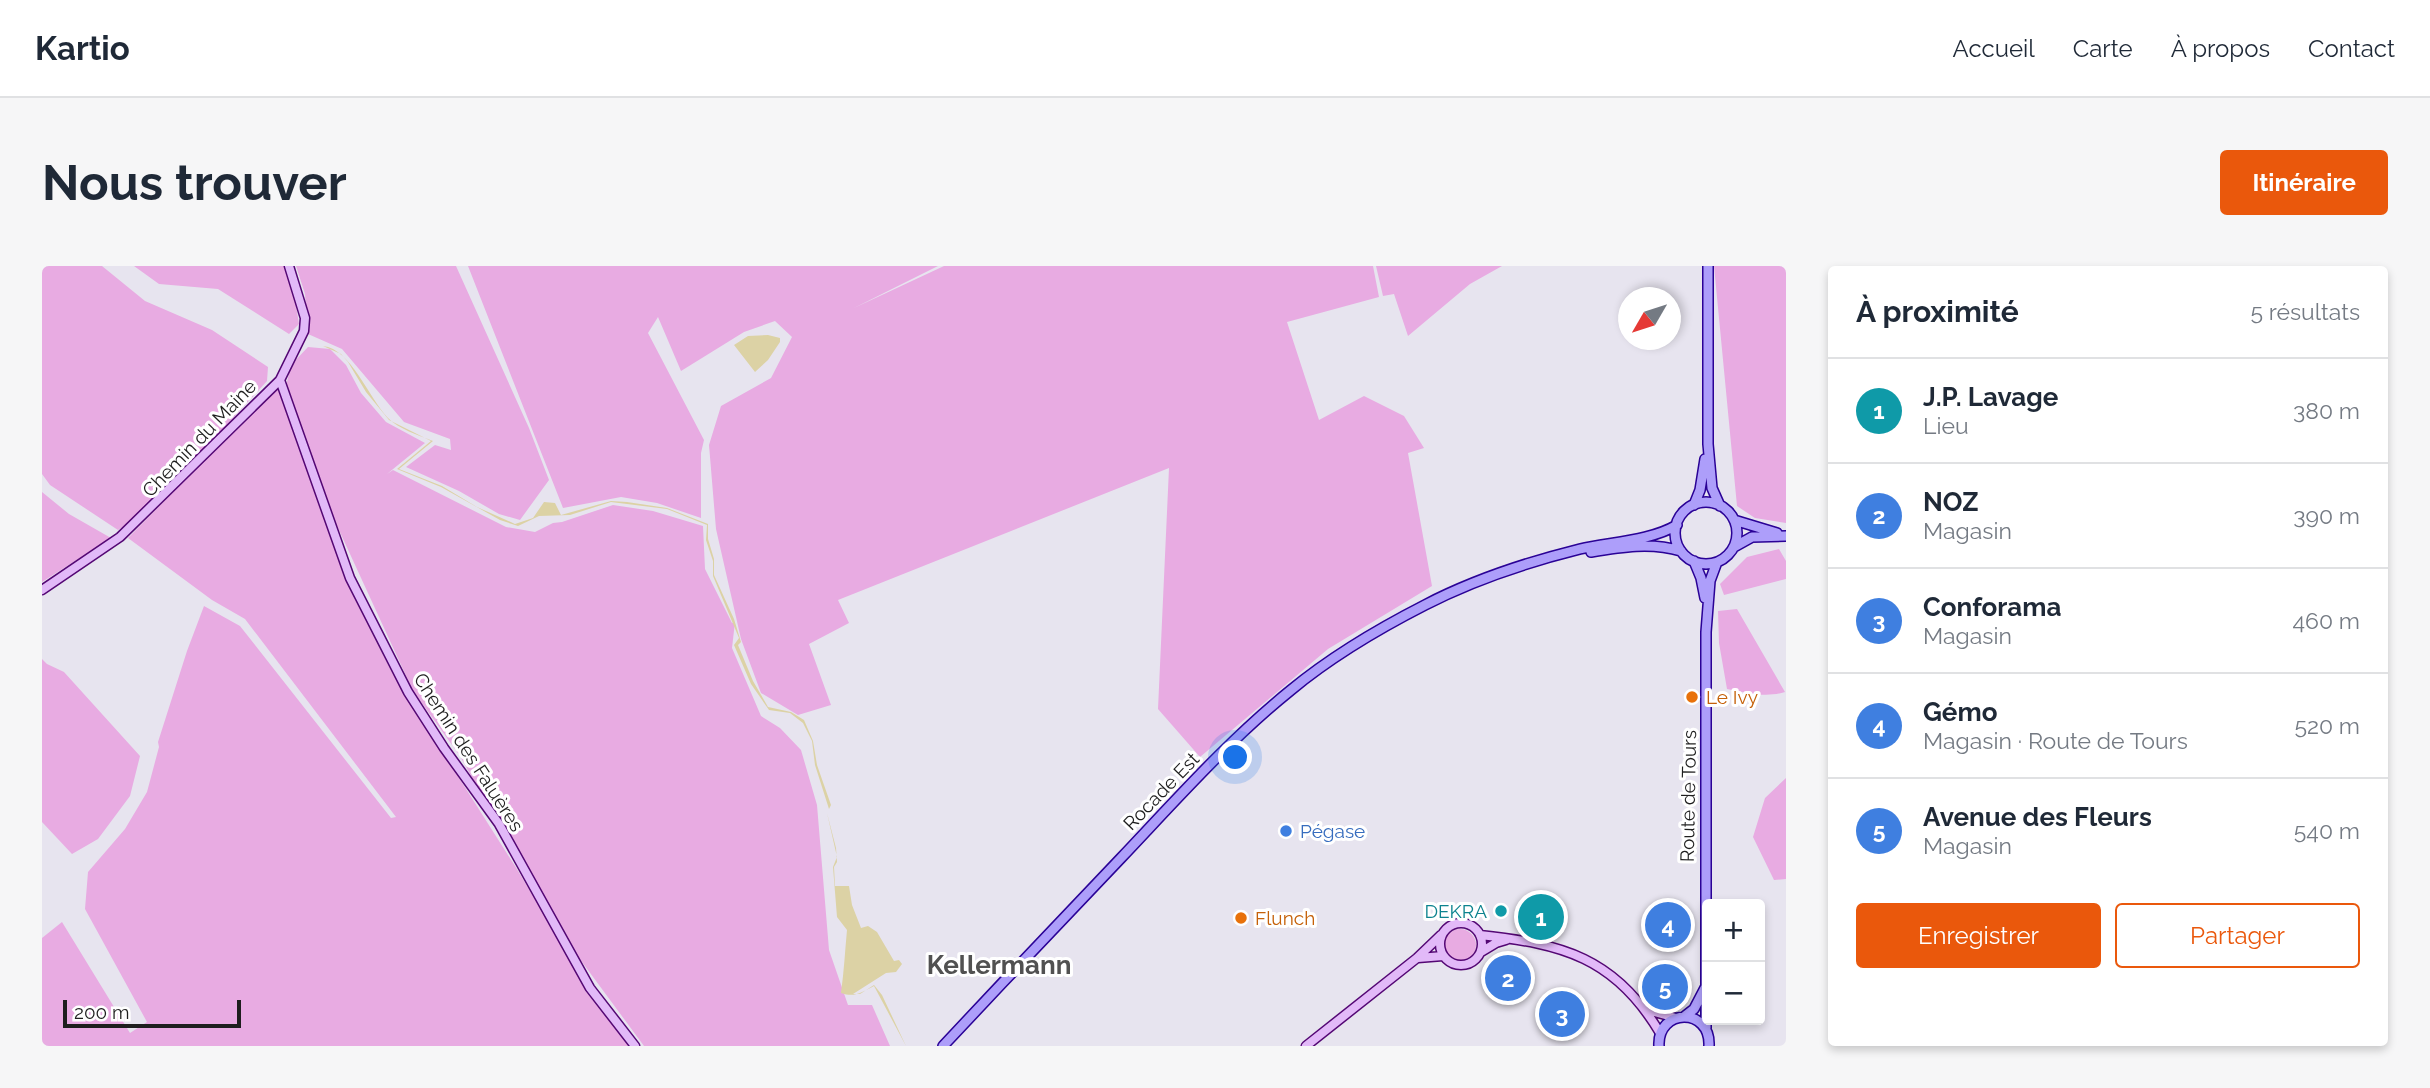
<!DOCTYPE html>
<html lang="fr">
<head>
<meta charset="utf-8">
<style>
  :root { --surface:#fff; --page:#f6f6f7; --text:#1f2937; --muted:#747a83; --line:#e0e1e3; --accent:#ea580c }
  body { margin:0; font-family:Raleway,sans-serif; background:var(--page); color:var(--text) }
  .controls { position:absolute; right:21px; bottom:21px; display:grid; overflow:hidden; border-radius:7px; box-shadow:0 4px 10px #0003 }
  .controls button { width:63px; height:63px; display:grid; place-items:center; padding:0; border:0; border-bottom:2px solid var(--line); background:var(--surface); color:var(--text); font:35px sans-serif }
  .compass { position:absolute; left:1576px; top:21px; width:63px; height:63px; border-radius:50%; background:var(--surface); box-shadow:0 4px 10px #0003; rotate:231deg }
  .scale { position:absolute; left:21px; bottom:18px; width:178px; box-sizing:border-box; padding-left:7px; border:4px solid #1e1e1e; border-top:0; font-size:19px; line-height:24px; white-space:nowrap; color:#1e1e1e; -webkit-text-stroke:5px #fff; paint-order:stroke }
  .you { position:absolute; left:1194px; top:492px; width:24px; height:24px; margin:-18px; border:5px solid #fff; border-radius:50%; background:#1a73e8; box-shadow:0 0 0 10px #1a73e833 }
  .badge { display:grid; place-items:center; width:46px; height:46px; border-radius:50%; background:var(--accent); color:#fff; font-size:23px; font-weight:700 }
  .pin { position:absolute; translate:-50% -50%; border:4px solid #fff; box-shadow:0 2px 7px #0006 }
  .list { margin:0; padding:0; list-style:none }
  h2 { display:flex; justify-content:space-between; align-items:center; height:91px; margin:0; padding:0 28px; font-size:30px }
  h2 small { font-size:23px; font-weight:400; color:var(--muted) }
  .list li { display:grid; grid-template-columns:46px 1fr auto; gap:21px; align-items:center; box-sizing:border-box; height:105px; padding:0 28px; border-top:2px solid var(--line) }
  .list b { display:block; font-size:26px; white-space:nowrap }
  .list p { margin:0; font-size:23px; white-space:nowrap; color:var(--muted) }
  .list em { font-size:23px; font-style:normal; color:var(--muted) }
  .actions { display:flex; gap:14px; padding:21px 28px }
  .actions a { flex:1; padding:16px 0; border:2px solid var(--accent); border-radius:7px; text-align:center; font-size:24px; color:var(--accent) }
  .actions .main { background:var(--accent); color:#fff }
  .map { position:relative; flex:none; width:1744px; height:780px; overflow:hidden; border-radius:7px }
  header { display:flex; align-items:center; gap:42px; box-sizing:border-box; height:98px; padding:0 35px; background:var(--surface); border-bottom:2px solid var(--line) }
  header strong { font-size:33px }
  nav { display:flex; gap:38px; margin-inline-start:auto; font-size:24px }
  .intro { display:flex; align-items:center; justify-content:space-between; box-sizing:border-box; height:168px; padding:0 42px }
  h1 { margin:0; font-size:49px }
  .button { padding:18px 32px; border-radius:7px; background:var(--accent); color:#fff; font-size:24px; font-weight:700 }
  main { display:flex; gap:42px; padding:0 42px }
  aside { flex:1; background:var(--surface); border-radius:7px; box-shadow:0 4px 10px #0003 }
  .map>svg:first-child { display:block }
  .grass { fill:#e8abe2 }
  .water { fill:#dcd2a5 }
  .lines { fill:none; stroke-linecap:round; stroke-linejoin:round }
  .secondary-casing { stroke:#540774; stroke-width:11 }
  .primary-casing { stroke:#2a0296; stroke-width:12 }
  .secondary { stroke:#e2b9f8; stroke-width:8 }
  .primary { stroke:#ad9efa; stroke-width:9 }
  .food-dot { fill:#e8710a; stroke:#fff; stroke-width:2.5 }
  .shop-dot { fill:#3f7fe0; stroke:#fff; stroke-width:2.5 }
  .culture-dot { fill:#0f9aa8; stroke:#fff; stroke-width:2.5 }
  .labels { text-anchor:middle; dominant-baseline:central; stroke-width:6; stroke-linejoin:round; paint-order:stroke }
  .street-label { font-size:19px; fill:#1e1e1e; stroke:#fff }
  .food-label { font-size:19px; fill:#c56008; stroke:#fff; text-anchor:start }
  .shop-label { font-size:19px; fill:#366cbe; stroke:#fff; text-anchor:start }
  .culture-label { font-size:19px; fill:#0d838f; stroke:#fff; text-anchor:end }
  .district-label { font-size:26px; font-weight:bold; fill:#515151; stroke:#fff }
</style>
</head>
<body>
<header>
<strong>Kartio</strong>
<nav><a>Accueil</a><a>Carte</a><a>À propos</a><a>Contact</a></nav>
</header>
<div class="intro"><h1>Nous trouver</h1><a class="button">Itinéraire</a></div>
<main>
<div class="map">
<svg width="1744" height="780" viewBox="0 0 1744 780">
  <rect width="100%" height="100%" fill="#e7e4ef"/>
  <!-- grass -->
  <path class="grass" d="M 0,0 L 60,0 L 103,35 L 170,64 L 226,101 L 225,115 L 109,242 L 76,264 L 8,219 L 0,208 Z
    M 92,0 L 243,0 L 251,21 L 257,58 L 247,68 L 176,23 L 117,18 Z
    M 254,0 L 414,0 L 487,162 L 507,214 L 478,254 L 457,248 L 417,225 L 364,201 L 393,179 L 409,184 L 408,173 L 362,156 L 300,83 L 266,68 L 263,28 Z
    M 426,0 L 896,0 L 812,42 L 902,0 L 1331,0 L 1337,31 L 1245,56 L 1277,154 L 1322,130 L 1362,150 L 1382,182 L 1366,187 L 1390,320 L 1286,383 L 1158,491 L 1116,443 L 1127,202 L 796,334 L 807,357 L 767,378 L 789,439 L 756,449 L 719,427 L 699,373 L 674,263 L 667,179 L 679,140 L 729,112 L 750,71 L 733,55 L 702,66 L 639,105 L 616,51 L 606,67 L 662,174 L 659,187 L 659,252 L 615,237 L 579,231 L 521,242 Z
    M 1334,0 L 1460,0 L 1428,18 L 1366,70 L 1352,28 L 1341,30 Z
    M 1672,0 L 1744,0 L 1744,257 L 1713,252 L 1695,240 Z
    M 266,81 L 288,83 L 304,99 L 319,127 L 344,156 L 383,177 L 345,208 L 351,204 L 464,261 L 493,266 L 511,257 L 520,256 L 571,239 L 611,245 L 661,260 L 663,303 L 690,357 L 693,356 L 690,382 L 719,450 L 738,462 L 759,484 L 775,539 L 787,684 L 806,739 L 830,739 L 848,780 L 602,780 L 509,654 L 418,490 L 371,425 L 291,251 L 244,120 L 249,99 Z
    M 235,120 L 305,317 L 351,408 L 473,600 L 566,753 L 588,780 L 0,780 L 0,672 L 20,656 L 88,767 L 105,756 L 43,643 L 46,606 L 83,563 L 105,526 L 117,481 L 116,476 L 145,385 L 162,340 L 198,360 L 349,552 L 354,551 L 203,353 L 170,334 L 86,272 Z
    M 0,226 L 27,248 L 69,272 L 0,316 Z
    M 1737,283 L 1744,295 L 1744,313 L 1682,329 L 1678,318 L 1705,291 Z
    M 1695,343 L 1743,426 C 1724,432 1705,427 1685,423 L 1677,377 L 1676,345 Z
    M 0,393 L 5,398 L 22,406 L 98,490 L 88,530 L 56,573 L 30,588 L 0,556 Z
    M 1744,512 L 1744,613 L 1732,614 L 1711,571 L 1723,532 Z
    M1402 679a16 16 0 1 1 32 0a16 16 0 1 1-32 0Z"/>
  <!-- water -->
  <path class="water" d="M 726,69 L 738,72 L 738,76 L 726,94 L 713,106 L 692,79 L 706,70 Z
    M 281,80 C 309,83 326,131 346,152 C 357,163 376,169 391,175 L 357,203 L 400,220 L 435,241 L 473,258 L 491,252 L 502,236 L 513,237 L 519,249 L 569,235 L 585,236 L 625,242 L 666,258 L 666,273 L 672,293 L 672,309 L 692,353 L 699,376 L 696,379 L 711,415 L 726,441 L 749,446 L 762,454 L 771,475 L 775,499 L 789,539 L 787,543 L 773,499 L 770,475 L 761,457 L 748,447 L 727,444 L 709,418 L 692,379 L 697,372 L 671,310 L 671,295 L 664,274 L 665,259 L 625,243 L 569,236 L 528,249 L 497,250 L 476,260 L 458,254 L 399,221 L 355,203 L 389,175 L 347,154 L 324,126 L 306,96 L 299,88 Z
    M 785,547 L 794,582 L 795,596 L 792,601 L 793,620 L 807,620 L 810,639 L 819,662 L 826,660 L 835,666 L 852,695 L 857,694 L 860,698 L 854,706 L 844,707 L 811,728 L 818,728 L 832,719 L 840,729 L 864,780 L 832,720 C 820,726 813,732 799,727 C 802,705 803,685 805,664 L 795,651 L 791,601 L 795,591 Z"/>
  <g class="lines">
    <defs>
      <path id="secondary" d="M 238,114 L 308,312 L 366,426 L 402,482 L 457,558 L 548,722 L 593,780
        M 0,324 L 78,271 L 238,114 L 262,65 L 263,52 L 247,0
        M1398 678a21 21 0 1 1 42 0a21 21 0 1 1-42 0Z
        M 1438,669 C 1520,678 1573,691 1618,767
        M 1439,686 L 1454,677 L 1464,674
        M 1376,692 L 1401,690
        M 1601,739 L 1609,745 L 1634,752
        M 1264,780 L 1375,692 L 1399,669"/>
      <path id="primary" d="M 1666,0 L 1666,178 L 1670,222 L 1678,240
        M1633 267a31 31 0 1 1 62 0a31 31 0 1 1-62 0Z
        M 1652,239 L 1658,224 L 1663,193
        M 1692,254 L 1735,267
        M 1692,281 L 1710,271 L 1744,270
        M 1549,286 C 1579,281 1609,276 1639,285
        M 1652,295 L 1659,312 L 1663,332
        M 1643,750 L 1652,743 L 1663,722
        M 1664,762 L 1664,366 L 1668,315 L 1675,296
        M 901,780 C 960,717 1020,654 1079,592 C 1134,534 1187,474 1249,424 C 1290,390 1336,363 1383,339 C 1431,314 1486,296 1538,283 C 1568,276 1608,275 1635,259
        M 1617,780 C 1615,742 1669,741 1667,780"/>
    </defs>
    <!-- secondary casing -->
    <use href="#secondary" class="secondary-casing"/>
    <!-- primary casing -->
    <use href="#primary" class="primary-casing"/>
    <!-- secondary -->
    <use href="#secondary" class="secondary"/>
    <!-- primary -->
    <use href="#primary" class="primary"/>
  </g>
  <!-- markers -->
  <g class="food-dot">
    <circle cx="1650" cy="431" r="7"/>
    <circle cx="1199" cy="652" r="7"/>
  </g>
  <circle class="shop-dot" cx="1244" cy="565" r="7"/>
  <circle class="culture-dot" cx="1459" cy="645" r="7"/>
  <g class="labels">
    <!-- street labels -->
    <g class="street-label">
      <text transform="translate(157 172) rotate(-46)">Chemin du Maine</text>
      <text transform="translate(427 486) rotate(57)">Chemin des Faluères</text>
      <text transform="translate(1119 525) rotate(-46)">Rocade Est</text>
      <text transform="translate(1646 530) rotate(-89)">Route de Tours</text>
    </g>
    <!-- food labels -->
    <g class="food-label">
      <text x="1664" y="431">Le Ivy</text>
      <text x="1213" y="652">Flunch</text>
    </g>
    <!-- shop labels -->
    <g class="shop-label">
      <text x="1258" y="565">Pégase</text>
    </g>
    <!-- culture labels -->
    <g class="culture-label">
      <text x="1445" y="645">DEKRA</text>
    </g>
    <!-- district labels -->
    <g class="district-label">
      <text x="957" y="699">Kellermann</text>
    </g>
  </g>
</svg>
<div class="controls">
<button>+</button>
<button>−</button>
</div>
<svg class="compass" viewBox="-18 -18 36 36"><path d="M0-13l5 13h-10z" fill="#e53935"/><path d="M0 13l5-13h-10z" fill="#747a83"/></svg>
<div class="scale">200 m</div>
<div class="you"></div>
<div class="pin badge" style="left:1499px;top:651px;background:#0f9aa8">1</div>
<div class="pin badge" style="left:1466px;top:712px;background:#3f7fe0">2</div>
<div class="pin badge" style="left:1520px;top:748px;background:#3f7fe0">3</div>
<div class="pin badge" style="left:1626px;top:659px;background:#3f7fe0">4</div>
<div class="pin badge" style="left:1623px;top:721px;background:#3f7fe0">5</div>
</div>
<aside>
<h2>À proximité<small>5 résultats</small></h2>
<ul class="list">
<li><span class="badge" style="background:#0f9aa8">1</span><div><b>J.P. Lavage</b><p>Lieu</p></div><em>380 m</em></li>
<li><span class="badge" style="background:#3f7fe0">2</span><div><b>NOZ</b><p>Magasin</p></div><em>390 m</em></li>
<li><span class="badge" style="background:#3f7fe0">3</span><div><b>Conforama</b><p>Magasin</p></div><em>460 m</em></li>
<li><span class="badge" style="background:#3f7fe0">4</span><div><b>Gémo</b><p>Magasin · Route de Tours</p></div><em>520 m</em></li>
<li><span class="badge" style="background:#3f7fe0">5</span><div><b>Avenue des Fleurs</b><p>Magasin</p></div><em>540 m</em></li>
</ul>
<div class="actions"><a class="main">Enregistrer</a><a>Partager</a></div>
</aside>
</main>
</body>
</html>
